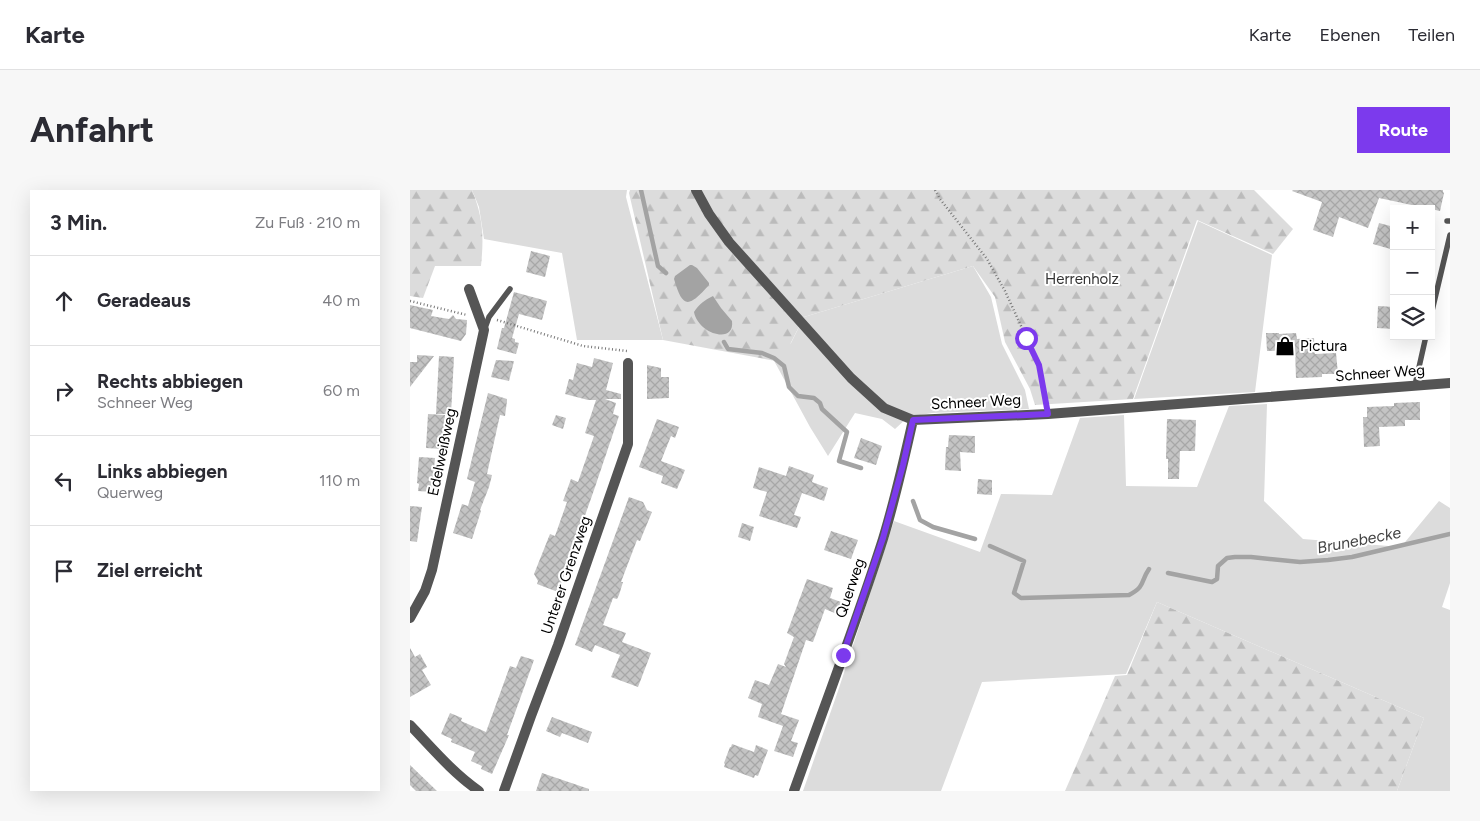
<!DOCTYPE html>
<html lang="de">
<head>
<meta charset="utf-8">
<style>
  :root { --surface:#fff; --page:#f7f7f7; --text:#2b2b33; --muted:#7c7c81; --line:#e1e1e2; --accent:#7c3aed }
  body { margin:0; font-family:Figtree,sans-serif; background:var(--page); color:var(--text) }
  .controls { position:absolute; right:15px; top:15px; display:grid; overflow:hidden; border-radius:0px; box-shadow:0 5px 20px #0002 }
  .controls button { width:45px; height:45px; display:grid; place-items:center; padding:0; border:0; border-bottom:1px solid var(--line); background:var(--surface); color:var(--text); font:25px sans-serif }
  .stop { position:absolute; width:15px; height:15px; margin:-11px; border:4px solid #7c3aed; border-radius:50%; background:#fff }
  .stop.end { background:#7c3aed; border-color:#fff; box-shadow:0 1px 5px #0008 }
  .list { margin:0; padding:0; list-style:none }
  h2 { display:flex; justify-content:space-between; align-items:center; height:65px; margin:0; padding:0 20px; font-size:21px }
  h2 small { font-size:16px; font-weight:400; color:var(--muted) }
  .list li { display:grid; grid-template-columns:32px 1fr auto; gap:15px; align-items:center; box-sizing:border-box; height:90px; padding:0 20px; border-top:1px solid var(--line) }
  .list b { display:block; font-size:19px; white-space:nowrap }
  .list p { margin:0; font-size:16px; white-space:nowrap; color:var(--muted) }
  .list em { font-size:16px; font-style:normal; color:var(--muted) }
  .icon { flex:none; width:28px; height:28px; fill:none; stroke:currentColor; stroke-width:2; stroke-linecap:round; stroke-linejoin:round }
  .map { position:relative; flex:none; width:1040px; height:601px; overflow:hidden; border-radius:0px }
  header { display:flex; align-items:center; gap:30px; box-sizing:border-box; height:70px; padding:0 25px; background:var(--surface); border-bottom:1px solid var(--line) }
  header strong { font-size:24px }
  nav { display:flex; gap:28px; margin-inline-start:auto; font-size:18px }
  .intro { display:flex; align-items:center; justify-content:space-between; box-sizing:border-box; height:120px; padding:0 30px }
  h1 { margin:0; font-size:35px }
  .button { padding:12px 22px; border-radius:0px; background:var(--accent); color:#fff; font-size:18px; font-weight:700 }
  main { display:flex; gap:30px; padding:0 30px }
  aside { flex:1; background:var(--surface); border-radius:0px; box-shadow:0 5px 20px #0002 }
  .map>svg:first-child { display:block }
  .grass { fill:#dcdcdc }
  .forest { fill:url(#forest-firs) }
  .water { fill:#a3a3a3 }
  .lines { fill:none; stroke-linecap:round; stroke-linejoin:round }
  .stream { stroke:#a3a3a3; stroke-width:4.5 }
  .building { fill:url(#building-cross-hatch) }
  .path { stroke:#777; stroke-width:2.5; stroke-dasharray:1 2.5; stroke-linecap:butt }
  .service { stroke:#555; stroke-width:5.5 }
  .minor { stroke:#555; stroke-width:10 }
  .route { stroke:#7c3aed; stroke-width:6 }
  .labels { text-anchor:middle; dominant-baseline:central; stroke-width:4; stroke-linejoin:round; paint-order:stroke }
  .park-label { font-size:15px; fill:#333; stroke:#fff }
  .poi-label { font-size:15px; fill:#000; stroke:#fff; text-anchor:start }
  .street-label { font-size:15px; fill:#000; stroke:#fff }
  .water-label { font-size:16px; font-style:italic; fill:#444; stroke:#fff }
</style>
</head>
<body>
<header>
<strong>Karte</strong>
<nav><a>Karte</a><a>Ebenen</a><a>Teilen</a></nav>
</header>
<div class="intro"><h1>Anfahrt</h1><a class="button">Route</a></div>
<main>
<aside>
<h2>3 Min.<small>Zu Fuß · 210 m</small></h2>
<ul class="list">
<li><svg class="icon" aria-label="ahead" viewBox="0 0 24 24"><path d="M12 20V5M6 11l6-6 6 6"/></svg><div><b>Geradeaus</b></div><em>40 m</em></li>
<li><svg class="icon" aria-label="right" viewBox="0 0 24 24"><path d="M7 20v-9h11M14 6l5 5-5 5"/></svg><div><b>Rechts abbiegen</b><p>Schneer Weg</p></div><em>60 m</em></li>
<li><svg class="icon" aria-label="left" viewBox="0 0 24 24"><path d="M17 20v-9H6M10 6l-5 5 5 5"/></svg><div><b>Links abbiegen</b><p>Querweg</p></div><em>110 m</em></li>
<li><svg class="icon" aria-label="arrive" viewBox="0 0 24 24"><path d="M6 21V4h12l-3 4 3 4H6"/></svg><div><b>Ziel erreicht</b></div></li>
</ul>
</aside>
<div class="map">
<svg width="1040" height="601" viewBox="0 0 1040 601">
  <defs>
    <pattern id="forest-firs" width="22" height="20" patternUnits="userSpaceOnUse" patternTransform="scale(1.25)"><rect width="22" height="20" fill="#dcdcdc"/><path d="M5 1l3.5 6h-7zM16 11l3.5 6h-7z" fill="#bbb"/></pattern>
    <pattern id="building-cross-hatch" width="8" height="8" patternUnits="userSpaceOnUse" patternTransform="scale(1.25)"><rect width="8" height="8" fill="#c4c4c4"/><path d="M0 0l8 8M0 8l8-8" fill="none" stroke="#a7a7a7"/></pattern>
  </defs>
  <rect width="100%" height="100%" fill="#fff"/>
  <!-- grass -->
  <path class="grass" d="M 62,0 L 217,0 L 216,7 L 253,150 L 167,150 L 152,63 L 74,49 L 69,17 Z
    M 788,31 L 862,65 L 845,202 L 724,209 Z
    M 563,76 L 581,107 L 592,154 L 615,200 L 619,219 L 522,223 L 498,227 L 485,239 L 472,229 L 445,223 L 418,266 L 400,237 L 362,167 L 381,153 L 394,127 Z
    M 857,214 L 854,311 L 893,349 L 991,357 L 1029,311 L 1040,318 L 1040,393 L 1032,417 L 1040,420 L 1040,601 L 987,601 L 1014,528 L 747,412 L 716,484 L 572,492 L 531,601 L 393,601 L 428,501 L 484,331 L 570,362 L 591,304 L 642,305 L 670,228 L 714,225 L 716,296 L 787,297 L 819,216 Z"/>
  <!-- forest -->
  <path class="forest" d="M 0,0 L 62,0 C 73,27 74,46 71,76 L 25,76 L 13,108 L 0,106 Z
    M 220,0 L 844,0 L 883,39 L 863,64 L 787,30 L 723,209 L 625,215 L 620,199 L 595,152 L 585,107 L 563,76 L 394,127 L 371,172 L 253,150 L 219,3 Z
    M 747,412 L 1014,528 L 987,601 L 655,601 L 705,486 L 717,485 Z"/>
  <!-- water -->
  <path class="water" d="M 280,75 L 282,75 L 287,78 L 299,93 L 299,95 C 279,117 273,120 264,89 L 265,86 Z
    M 303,106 L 311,118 L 322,131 C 325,155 288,144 284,122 C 289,114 295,110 303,106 Z"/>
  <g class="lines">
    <!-- stream -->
    <path class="stream" d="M 231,0 L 248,76 L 256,83
      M 314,152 L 318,159 L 352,163 L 364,168 L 374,176 L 379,197 L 388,206 L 404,208 L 410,213 L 412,219 L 437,242 L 429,271 L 451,278
      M 503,311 L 510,330 L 523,337 L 565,349
      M 580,356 L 614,371 L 604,403 L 611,408 L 719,405 C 736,396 730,392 739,379
      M 758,383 L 802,392 L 807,389 L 808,376 L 817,368 L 825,367 L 841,367 L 890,372 L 918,370 L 942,367 L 1040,344"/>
  </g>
  <!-- building -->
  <path class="building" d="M 883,0 L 1033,0 L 1033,2 L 1034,3 L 1030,21 L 969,8 L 958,38 L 929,27 L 923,47 L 903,40 L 912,12 L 882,1 Z
    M 969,33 L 984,37 L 984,60 L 963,54 Z
    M 121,61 L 140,66 L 135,87 L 116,82 Z
    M 104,102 L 137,111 L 132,130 L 109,124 L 102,148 L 105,149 L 105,152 L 109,153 L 106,164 L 87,159 L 92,138 L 94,138 Z
    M 0,115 L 23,120 L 21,126 L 39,129 L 43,125 L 46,129 L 57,130 L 56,144 L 51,151 L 0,138 Z
    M 968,116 L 984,117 L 984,139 L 967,138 Z
    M 856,143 L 869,143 L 869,144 L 886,143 L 887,149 L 904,148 L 905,164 L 926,163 L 928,184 L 912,184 L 912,187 L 886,188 L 885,160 L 857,161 Z
    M 7,165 L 24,166 L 0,197 L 0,172 L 7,172 Z
    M 29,166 L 44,167 L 41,224 L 26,224 Z
    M 184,168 L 203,173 L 196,200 L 211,204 L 211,209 L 195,209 L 206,213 L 203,224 L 209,226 L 184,300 L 148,402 L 127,394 L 128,391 L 124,384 L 140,344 L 145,346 L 157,312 L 153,311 L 161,289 L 168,292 L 184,246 L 175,243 L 186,210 L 178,210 L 155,204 L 159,189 L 163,190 L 167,173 L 182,177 Z
    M 86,170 L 104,171 L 99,191 L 81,187 Z
    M 237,175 L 251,178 L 251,187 L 259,187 L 259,208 L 237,209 Z
    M 78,203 L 97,209 L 97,211 L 95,226 L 90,225 L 77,284 L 82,285 L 79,297 L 70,320 L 71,321 L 62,349 L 43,343 L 52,314 L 58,316 L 65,292 L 57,289 Z
    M 1010,212 L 1010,230 L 995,230 L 995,236 L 969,237 L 970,256 L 954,257 L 953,227 L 957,227 L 957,217 L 984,216 L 984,213 Z
    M 18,224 L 35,225 L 33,259 L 16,258 Z
    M 146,225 L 156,228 L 153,239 L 142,235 Z
    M 247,229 L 269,237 L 265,248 L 261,246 L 251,271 L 275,280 L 267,299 L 251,293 L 253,286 L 229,277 Z
    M 757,229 L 786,230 L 785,261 L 770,261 L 769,289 L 758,289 L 758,269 L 756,269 Z
    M 539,245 L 565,246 L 565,263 L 550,262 L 551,281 L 535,280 L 536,257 L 538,257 Z
    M 451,248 L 472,256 L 466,275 L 444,268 Z
    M 9,267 L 25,268 L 22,302 L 8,301 L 9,294 L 7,293 Z
    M 379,276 L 404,285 L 402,292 L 418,298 L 414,311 L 392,303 L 384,325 L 391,327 L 387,338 L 349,326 L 357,302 L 343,298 L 349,277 L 376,286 Z
    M 568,289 L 582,290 L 582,305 L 567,304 Z
    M 219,307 L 233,312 L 237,320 L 242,322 L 230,351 L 227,350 L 211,392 L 213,392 L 209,405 L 207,409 L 203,408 L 193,435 L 216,443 L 212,452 L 241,463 L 228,497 L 201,487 L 210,465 L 185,455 L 182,462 L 165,455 Z
    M 0,316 L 12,317 L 7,352 L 0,351 Z
    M 332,333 L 344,337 L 340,351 L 328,347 Z
    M 421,341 L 448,350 L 441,369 L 414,360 Z
    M 397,389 L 423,398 L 420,408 L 431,412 L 427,424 L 415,419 L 403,452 L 396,450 L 371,524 L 389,530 L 381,551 L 388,553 L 383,567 L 364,561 L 373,536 L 348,527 L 352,514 L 338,508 L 345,490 L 359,495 L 368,474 L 376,477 L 374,474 L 384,447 L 377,443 Z
    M 0,458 L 5,467 L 10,464 L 17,477 L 12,480 L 21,495 L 0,507 Z
    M 111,466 L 124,470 L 97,545 L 99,545 L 82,584 L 71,579 L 72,576 L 61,571 L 65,562 L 41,552 L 42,549 L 31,544 L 40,523 L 52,528 L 51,531 L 76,542 L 100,476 L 106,478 Z
    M 142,527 L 182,542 L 178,553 L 152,543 L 150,547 L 136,541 Z
    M 322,554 L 344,562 L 346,555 L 358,560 L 348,586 L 345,585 L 344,588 L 314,577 L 315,574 L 314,573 L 320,557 L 321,557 Z
    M 0,575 L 27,601 L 6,601 L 0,595 Z
    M 132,583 L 179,599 L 179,601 L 126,601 Z"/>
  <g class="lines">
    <!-- path -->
    <path class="path" d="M 525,0 L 530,9 L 577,69 L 595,101 L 629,175 L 635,212
      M 0,111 L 57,125
      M 87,130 L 173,156 L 217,161"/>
    <!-- service -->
    <path class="service" d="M 1037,31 L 1040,31
      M 1021,125 L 1040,45
      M 75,138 L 79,127 L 100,99
      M 1005,195 L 1016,146"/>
    <!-- minor -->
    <path class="minor" d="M 286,0 L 299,24 L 319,52 L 441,188 L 474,218 L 503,230 L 638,224 L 1040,193
      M 0,428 L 15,401 L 22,380 L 74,140 L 59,99
      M 0,535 C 22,558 43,583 69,601
      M 94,601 L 121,526 L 148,455 L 218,254 L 218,173
      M 384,601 C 414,517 446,434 473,349 C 485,310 494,270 503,230"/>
  </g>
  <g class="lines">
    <!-- route -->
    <path class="route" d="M 433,465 L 473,348 L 493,275 L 503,230 L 638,224 L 629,175 L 616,148"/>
  </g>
  <!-- icons -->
  <defs>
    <symbol id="shop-bare" viewBox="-9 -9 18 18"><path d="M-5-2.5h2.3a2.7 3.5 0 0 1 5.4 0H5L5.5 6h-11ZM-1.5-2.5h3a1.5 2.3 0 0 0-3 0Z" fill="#000" stroke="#fff" stroke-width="2.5" paint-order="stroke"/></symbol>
  </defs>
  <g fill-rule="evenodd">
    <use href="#shop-bare" x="861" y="142" width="28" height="28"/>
  </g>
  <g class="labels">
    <!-- park labels -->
    <g class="park-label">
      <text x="672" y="89">Herrenholz</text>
    </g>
    <!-- poi labels -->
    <g class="poi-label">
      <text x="890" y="156">Pictura</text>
    </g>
    <!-- street labels -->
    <g class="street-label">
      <text transform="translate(970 183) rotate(-4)">Schneer Weg</text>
      <text transform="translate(566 212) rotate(-3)">Schneer Weg</text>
      <text transform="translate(32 262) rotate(-78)">Edelweißweg</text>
      <text transform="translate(156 385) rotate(-71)">Unterer Grenzweg</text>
      <text transform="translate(440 398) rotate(-71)">Querweg</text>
    </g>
    <!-- water labels -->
    <g class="water-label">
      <text transform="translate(949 350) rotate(-11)">Brunebecke</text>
    </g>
  </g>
</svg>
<div class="controls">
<button>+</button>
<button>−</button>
<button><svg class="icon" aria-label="layers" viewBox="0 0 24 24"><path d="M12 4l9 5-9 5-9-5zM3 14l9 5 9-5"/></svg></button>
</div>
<div class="stop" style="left:616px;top:148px"></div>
<div class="stop end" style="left:433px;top:465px"></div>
</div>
</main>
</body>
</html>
